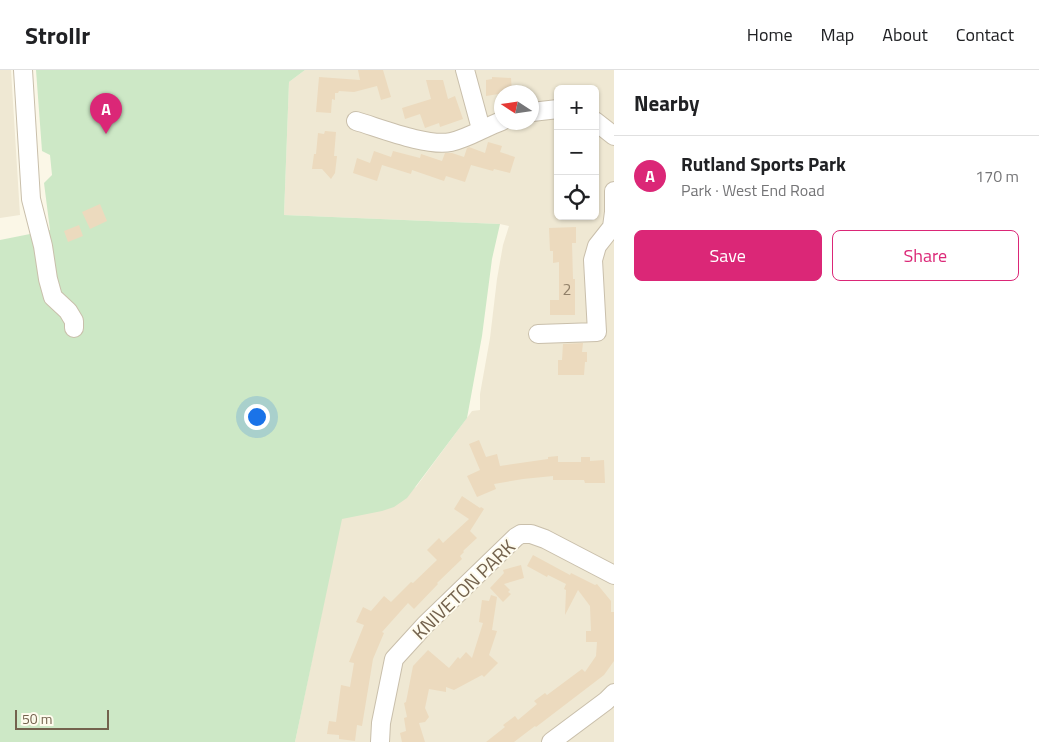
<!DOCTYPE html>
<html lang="en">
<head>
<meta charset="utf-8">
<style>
  :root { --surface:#fff; --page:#f2f2f2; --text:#202124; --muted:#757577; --line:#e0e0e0; --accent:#db2777 }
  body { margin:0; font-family:"Titillium Web",sans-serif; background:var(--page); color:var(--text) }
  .controls { position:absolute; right:15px; top:15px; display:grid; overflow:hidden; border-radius:8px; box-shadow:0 1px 4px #0004 }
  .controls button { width:45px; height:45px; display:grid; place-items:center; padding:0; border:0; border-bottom:1px solid var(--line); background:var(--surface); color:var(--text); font:25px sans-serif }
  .compass { position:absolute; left:494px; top:15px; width:45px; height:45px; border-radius:50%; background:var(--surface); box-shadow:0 1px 4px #0004; rotate:282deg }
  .scale { position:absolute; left:15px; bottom:12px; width:94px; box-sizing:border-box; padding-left:5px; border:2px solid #73624d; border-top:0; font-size:14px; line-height:18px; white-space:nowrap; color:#73624d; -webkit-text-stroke:4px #fefbed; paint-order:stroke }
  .you { position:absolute; left:256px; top:346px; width:18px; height:18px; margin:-12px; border:4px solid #fff; border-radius:50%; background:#1a73e8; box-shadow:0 0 0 8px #1a73e833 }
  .badge { display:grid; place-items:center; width:32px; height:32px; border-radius:50%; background:var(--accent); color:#fff; font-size:16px; font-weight:700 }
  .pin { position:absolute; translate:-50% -41px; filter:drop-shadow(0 1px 2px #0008) }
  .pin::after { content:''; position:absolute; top:26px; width:18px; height:15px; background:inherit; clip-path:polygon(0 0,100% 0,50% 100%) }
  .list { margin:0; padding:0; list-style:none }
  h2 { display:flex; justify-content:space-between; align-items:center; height:65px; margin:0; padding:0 20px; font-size:21px }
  h2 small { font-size:16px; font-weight:400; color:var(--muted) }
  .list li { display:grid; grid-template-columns:32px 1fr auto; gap:15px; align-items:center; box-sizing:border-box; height:80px; padding:0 20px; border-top:1px solid var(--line) }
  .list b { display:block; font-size:19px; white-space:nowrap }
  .list p { margin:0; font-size:16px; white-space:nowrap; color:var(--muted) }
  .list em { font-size:16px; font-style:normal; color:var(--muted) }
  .actions { display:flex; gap:10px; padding:15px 20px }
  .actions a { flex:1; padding:11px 0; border:1px solid var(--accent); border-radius:8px; text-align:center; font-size:18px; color:var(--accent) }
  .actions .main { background:var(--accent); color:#fff }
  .icon { flex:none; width:28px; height:28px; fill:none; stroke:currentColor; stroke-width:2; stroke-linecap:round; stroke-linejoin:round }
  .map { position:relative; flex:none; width:614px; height:672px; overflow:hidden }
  header { display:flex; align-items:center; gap:30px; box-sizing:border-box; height:70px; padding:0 25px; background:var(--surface); border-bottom:1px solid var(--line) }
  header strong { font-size:24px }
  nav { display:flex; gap:28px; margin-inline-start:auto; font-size:18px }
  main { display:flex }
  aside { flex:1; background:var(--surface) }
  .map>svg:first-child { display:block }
  .residential { fill:#efe8d3; fill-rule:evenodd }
  .green { fill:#cde8c6 }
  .building { fill:#ecdabe }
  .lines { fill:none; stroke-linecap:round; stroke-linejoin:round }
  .minor-casing { stroke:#c9bfab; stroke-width:20 }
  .minor { stroke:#fff; stroke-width:18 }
  .labels { text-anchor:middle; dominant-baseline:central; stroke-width:4; stroke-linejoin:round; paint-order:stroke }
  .number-label { font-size:16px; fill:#918069 }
  .street-label { font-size:19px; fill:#73624d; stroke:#fefbed }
</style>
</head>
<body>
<header>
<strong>Strollr</strong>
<nav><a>Home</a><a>Map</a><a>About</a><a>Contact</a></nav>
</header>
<main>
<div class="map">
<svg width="614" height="672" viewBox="0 0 614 672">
  <rect width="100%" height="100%" fill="#fbf7e7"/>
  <!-- residential -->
  <path class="residential" d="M 0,0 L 11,0 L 20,145 L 0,148 Z
    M 305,0 L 614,0 L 614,672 L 295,672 L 341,449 L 416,417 L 472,341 L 480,340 L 480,324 L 490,268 L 497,209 L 503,175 L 509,156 L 500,154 L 284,145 L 289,12 ZM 558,19 L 595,19 L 595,146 L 558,146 ZM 502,22 L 532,22 L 532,52 L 502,52 Z"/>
  <!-- green -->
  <path class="green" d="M 36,0 L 305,0 L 289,12 L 284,145 L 500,154 L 492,189 L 482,266 L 467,348 L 407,428 L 394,437 L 382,441 L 342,449 L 295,672 L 0,672 L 0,170 L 50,160 L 44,113 L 52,105 L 50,85 L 42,81 Z"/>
  <!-- building -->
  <path class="building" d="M 358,0 L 383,0 L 391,27 L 381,30 L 377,16 L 354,22 L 339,21 L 338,23 L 335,23 L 335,30 L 332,29 L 331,43 L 316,42 L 319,7 L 360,10 Z
    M 492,7 L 511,8 L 512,22 L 486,26 L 486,10 L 492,9 Z
    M 426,10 L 443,10 L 448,29 L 455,26 L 463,49 L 440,57 L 439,53 L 425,58 L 420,44 L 405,49 L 402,38 L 431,29 Z
    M 325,61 L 336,62 L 334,86 L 337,86 L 335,103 L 331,109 L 322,99 L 312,99 L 314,84 L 316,84 L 318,63 L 324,64 Z
    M 488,72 L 502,76 L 500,82 L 515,87 L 510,103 L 494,99 L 493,101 L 471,95 L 465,112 L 446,106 L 444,111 L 412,100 L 411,104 L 382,95 L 377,111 L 353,103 L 357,88 L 370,93 L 374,81 L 391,87 L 393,81 L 420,88 L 421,84 L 442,91 L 445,83 L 452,83 L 464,87 L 467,78 L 469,77 L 485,83 Z
    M 100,134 L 107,151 L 90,159 L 82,142 Z
    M 79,155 L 83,166 L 68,172 L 64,161 Z
    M 576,157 L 576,173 L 572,173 L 573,209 L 575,209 L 575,245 L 550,245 L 550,230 L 559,230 L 559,192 L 553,193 L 553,181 L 550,181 L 549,158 Z
    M 583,273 L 582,282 L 587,282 L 587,292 L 585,292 L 584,305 L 558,305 L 558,290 L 562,290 L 563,274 Z
    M 479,370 L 486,387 L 497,384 L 500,396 L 548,389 L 548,387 L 558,386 L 558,392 L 581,392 L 581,387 L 590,387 L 590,391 L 604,390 L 605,413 L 585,413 L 584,410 L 553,410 L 553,406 L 523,409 L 494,414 L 496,419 L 477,427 L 467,406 L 480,400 L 469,374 Z
    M 462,426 L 480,438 L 479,439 L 481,437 L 484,439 L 470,461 L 477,468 L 463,481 L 464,482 L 460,486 L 462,489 L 437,513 L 438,514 L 414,539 L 408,533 L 382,562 L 384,563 L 373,589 L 362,656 L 357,655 L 355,671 L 339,669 L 339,665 L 327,664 L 329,651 L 336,652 L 341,615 L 350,617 L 354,593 L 349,592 L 364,555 L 356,552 L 363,537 L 371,541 L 384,526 L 391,532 L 411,512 L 413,513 L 437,490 L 427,480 L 439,468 L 443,473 L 469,449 L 454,439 Z
    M 533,485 L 570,505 L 571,503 L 595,515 L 597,514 L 611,531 L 611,542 L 614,542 L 614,591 L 604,605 L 536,657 L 535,656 L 514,672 L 486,672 L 505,657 L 503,655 L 515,646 L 518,650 L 537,634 L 534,631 L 545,623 L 547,625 L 582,599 L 585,602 L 596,586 L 597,572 L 586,572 L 586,561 L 591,561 L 590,536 L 578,520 L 565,545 L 566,520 L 564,519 L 566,514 L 548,505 L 547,507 L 527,496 Z
    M 521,495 L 524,508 L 504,514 L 510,520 L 508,522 L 511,524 L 503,532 L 490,518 L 504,503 L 503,500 Z
    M 491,525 L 497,527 L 492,560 L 497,561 L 489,585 L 498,593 L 484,607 L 482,605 L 454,620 L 446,617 L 446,622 L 429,619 L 425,638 L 429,647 L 425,652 L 419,653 L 425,672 L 402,672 L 400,663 L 406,661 L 404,648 L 407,647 L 404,633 L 406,632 L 413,596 L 428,580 L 449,598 L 458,587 L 460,589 L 466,582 L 472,588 L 483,553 L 479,552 L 482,530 L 489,531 Z"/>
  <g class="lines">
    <defs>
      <path id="minor" d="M 23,0 L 31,129 L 43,176 L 48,209 L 53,227 L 68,241 L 74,251 L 74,258
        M 465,0 L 481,59
        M 532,42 L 558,39
        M 356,51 C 380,58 427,77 451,72 C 469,68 485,57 502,51
        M 595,51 L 614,66
        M 614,121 L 614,142
        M 538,264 L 597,262 L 593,190 L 597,176 L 612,157 L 614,142
        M 380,672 L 381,653 L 394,589 L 425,555 L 516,467 L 521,464 L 531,464 L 545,469 L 614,505
        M 551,672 L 606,631 L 614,623"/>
    </defs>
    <!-- minor casing -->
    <use href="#minor" class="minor-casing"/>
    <!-- minor -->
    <use href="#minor" class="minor"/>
  </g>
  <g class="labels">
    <!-- number labels -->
    <g class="number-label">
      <text x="567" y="219">2</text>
    </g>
    <!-- street labels -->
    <g class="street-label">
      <text transform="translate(463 519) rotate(-44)">KNIVETON PARK</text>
    </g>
  </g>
</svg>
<div class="controls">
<button>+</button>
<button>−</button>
<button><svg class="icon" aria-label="locate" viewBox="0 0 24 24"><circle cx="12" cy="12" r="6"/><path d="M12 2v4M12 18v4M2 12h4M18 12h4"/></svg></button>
</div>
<svg class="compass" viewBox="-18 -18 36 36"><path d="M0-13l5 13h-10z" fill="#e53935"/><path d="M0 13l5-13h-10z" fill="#757577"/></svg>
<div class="scale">50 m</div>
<div class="you"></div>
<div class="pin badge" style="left:106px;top:64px">A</div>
</div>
<aside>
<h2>Nearby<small></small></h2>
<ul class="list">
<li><span class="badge">A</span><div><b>Rutland Sports Park</b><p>Park · West End Road</p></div><em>170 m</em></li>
</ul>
<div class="actions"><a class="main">Save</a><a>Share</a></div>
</aside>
</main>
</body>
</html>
